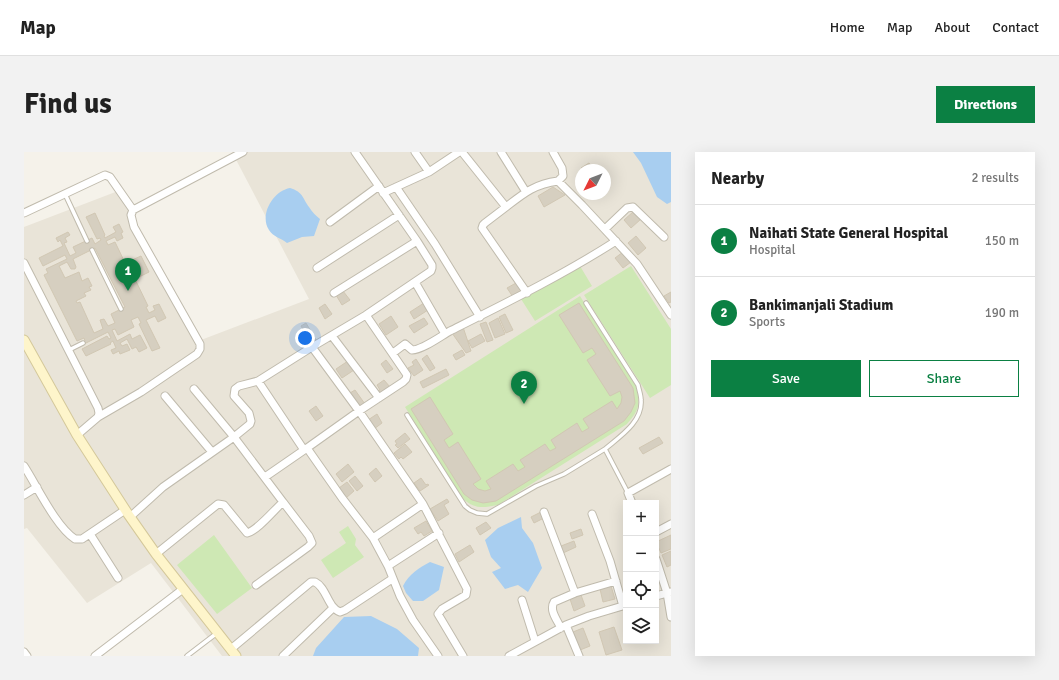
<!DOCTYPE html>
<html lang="en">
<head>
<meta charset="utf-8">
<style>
  :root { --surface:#fff; --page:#f2f2f2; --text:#222; --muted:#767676; --line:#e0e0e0; --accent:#0b8043 }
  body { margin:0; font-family:Signika,sans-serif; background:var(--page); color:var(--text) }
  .controls { position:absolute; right:12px; bottom:12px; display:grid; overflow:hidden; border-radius:0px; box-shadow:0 4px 16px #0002 }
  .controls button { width:36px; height:36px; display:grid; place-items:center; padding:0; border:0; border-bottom:1px solid var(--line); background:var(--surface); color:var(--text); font:20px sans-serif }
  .compass { position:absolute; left:551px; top:12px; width:36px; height:36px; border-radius:50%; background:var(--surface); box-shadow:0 4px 16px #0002; rotate:228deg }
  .you { position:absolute; left:281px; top:186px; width:14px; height:14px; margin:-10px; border:3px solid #fff; border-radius:50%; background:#1a73e8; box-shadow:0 0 0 6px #1a73e833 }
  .badge { display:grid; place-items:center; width:26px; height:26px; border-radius:50%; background:var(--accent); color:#fff; font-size:13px; font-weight:700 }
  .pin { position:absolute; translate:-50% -33px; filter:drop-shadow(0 1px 2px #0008) }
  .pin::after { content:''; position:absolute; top:21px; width:14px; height:12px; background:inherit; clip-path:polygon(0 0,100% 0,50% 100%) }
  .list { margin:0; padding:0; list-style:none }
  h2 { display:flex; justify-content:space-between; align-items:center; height:52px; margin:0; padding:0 16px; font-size:17px }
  h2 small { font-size:13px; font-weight:400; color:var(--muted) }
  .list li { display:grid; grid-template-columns:26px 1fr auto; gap:12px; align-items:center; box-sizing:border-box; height:72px; padding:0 16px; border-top:1px solid var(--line) }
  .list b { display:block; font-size:15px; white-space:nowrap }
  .list p { margin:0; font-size:13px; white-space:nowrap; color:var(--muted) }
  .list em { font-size:13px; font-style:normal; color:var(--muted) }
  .actions { display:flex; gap:8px; padding:12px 16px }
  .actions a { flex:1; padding:9px 0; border:1px solid var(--accent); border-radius:0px; text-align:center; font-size:14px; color:var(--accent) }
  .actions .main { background:var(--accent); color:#fff }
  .icon { flex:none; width:22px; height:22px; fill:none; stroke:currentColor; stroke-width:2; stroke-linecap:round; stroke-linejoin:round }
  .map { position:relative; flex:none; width:647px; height:504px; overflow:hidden; border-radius:0px }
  header { display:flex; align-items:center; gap:24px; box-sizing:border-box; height:56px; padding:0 20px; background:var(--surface); border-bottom:1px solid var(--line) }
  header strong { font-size:19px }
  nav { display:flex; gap:22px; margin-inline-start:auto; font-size:14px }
  .intro { display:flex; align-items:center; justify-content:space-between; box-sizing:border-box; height:96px; padding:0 24px }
  h1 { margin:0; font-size:28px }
  .button { padding:10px 18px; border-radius:0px; background:var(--accent); color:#fff; font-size:14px; font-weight:700 }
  main { display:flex; gap:24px; padding:0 24px }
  aside { flex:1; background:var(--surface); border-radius:0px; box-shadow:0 4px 16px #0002 }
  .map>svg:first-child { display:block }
  .residential { fill:#e9e4d8; fill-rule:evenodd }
  .green { fill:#cee8b4 }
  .water { fill:#a8cef0 }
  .building { fill:#d6cfc0; stroke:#d1c7b3; fill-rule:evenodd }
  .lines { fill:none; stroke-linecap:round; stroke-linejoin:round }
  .lane-casing { stroke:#c0bbad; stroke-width:5.5 }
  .street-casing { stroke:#c0bbad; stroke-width:9 }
  .secondary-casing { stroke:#d4c89a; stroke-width:11 }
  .lane { stroke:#fff; stroke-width:3.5 }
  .street { stroke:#fff; stroke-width:7 }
  .secondary { stroke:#fef5cb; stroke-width:9 }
</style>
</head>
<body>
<header>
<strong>Map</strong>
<nav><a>Home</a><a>Map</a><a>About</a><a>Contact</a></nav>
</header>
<div class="intro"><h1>Find us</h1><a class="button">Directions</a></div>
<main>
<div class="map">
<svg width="647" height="504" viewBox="0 0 647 504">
  <rect width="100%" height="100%" fill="#f5f2ea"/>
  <!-- residential -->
  <path class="residential" d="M 208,0 L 647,0 L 647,504 L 198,504 L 127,411 L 63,451 L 3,376 L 0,377 L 0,75 L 94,39 L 177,188 L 285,147 ZM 557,18 L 581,18 L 581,42 L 557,42 ZM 602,351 L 632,351 L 632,489 L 602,489 Z"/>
  <!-- green -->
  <path class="green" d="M 556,114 L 568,134 L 511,169 L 497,147 Z
    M 607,114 L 647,177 L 647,233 L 626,246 L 560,143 Z
    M 556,144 L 612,233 C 616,253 616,257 603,272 L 474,353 C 458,356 451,357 439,347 L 381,255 Z
    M 324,374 L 332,387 L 331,393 L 340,405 L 309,426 L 297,408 L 322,391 L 315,380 Z
    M 190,383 L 228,436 L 193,462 L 153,413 Z"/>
  <!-- water -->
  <path class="water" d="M 609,0 L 647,0 L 647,50 L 643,52 L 633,45 L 617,11 Z
    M 266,36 C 279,40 278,45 285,55 C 288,60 292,64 296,67 L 290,84 L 278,85 L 263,91 C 257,86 249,85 245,78 C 235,63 249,39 266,36 Z
    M 497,365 L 498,376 L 509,391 L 518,416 L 504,440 L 494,433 L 481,437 L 468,420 L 477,416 L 467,405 L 461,388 L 474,376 Z
    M 406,410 L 420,415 L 415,438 L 399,449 L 389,449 L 382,441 L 379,434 C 385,422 395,416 406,410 Z
    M 347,464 L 373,477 L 395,496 L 394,504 L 289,504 L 292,496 L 320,465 Z"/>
  <!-- building -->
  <path class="building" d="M 565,11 L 571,18 L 559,18 L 557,16 Z
    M 529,35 L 541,43 L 520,55 L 514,44 Z
    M 610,59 L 617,67 L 607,76 L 600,68 Z
    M 71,61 L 81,83 L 80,84 L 81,86 L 92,80 L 89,75 L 95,72 L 99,80 L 97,81 L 99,86 L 93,89 L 91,85 L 82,89 L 84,93 L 91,90 L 105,119 L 112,115 L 108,108 L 117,104 L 125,120 L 115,125 L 113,121 L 109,123 L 124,154 L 122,155 L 125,161 L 131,158 L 129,154 L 135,152 L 142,166 L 134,170 L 131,164 L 122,168 L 136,196 L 128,199 L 115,172 L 117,171 L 114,165 L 107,168 L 110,175 L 94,183 L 91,177 L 88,178 L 93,189 L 106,182 L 108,187 L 116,183 L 123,196 L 115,200 L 112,195 L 108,197 L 103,187 L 96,191 L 98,194 L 103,192 L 106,198 L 96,202 L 95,199 L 89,202 L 87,198 L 92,196 L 89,189 L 86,191 L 87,192 L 62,204 L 58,197 L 83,184 L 85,187 L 87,186 L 84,180 L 60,192 L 59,190 L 61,189 L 60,186 L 53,189 L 20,123 L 24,121 L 22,117 L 43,107 L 41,103 L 19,114 L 15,106 L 39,94 L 36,88 L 34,90 L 32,86 L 44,80 L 46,83 L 41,86 L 43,90 L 40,91 L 46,104 L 52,101 L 49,95 L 68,86 L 71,92 L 77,88 L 76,86 L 73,87 L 62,65 ZM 71,96 L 101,155 L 87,162 L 91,171 L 84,174 L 80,167 L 76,168 L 79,177 L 70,181 L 56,150 L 53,151 L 52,149 L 62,144 L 60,141 L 67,138 L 65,135 L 68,134 L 64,126 L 58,129 L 55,120 L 41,126 L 35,114 L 43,110 L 47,117 L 51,117 L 52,115 L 49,107 Z
    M 612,84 L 622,96 L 614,103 L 604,91 Z
    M 599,100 L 607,110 L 599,116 L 591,106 Z
    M 492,131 L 498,140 L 489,145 L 483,136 Z
    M 319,139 L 326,148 L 318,153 L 312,143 Z
    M 647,140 L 647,150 L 645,151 L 640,144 Z
    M 400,151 L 404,158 L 390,167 L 386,160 Z
    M 555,151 L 609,236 L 611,251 L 607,260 L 600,269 L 472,349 L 459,351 L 448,348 L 440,342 L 387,257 L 406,245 L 429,282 L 420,288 L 425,296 L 434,290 L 457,327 L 449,332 L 454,337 L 461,339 L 467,337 L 462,329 L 489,312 L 494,319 L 501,315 L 496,308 L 521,292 L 526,299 L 532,296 L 527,288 L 553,271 L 558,280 L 565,276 L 559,267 L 588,249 L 593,257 L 597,251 L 598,245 L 596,239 L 586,244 L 563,208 L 572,202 L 568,196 L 559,201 L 535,163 Z
    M 301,152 L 308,162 L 301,167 L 295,156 Z
    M 481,162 L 489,178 L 482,181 L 475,165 Z
    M 367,164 L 374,175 L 362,183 L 355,172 Z
    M 400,166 L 404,172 L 390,181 L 385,174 Z
    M 474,166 L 481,182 L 471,186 L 465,171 Z
    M 462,170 L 469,188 L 463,190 L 456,172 Z
    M 282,171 L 292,188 L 287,191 L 277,174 Z
    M 439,175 L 447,199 L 442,201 L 428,181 Z
    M 457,182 L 461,189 L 448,196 L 444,189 Z
    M 438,198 L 441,203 L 432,208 L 429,203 Z
    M 403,203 L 411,216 L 406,219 L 398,207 Z
    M 392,207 L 399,218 L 390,224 L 384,216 L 390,213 L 388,210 Z
    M 362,208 L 369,217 L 363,221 L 357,212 Z
    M 324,209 L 330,218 L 318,226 L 312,217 Z
    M 422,217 L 425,223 L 399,236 L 396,230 Z
    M 360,228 L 366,235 L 356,242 L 354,239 L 356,238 L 353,233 Z
    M 331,238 L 341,252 L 336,256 L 326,241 Z
    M 292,254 L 299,264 L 292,269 L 285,259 Z
    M 353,262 L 358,271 L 350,277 L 344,268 Z
    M 381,281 L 386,287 L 374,296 L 371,293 L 373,292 L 371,289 Z
    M 635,285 L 639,291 L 619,302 L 615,296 Z
    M 381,292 L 388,300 L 379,307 L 377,305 L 375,307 L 370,301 Z
    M 324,312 L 330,320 L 318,330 L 312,322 Z
    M 352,316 L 358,324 L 351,330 L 345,322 Z
    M 331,324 L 339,334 L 333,339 L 325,329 Z
    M 397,326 L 402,333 L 403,332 L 405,333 L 396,339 L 390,331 Z
    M 323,330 L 330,339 L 322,346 L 315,336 Z
    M 423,347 L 425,350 L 420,353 L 425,362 L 414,369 L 406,357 Z
    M 517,360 L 520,366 L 510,371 L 507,365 Z
    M 402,369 L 408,379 L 400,384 L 397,380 L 394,382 L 390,376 Z
    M 462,370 L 467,376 L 456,383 L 452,376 Z
    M 557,377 L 559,383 L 548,387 L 546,381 Z
    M 647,383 L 647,397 L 637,401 L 632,390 Z
    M 550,389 L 552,395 L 539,401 L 537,394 Z
    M 446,393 L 450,400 L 435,410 L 431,402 Z
    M 647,399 L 647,413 L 643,415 L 638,403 Z
    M 587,434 L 591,447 L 579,450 L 576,437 Z
    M 557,443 L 561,454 L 550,459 L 546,447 Z
    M 590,475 L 598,498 L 582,503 L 575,480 Z
    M 559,476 L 566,494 L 556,498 L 549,480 Z"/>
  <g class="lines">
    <defs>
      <path id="lane" d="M 41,42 L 63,89
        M 68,98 L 97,157
        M 562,151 L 614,233 C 615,238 617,243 617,248 C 619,270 595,285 581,297
        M 45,198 L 59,191
        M 383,263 L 441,354 L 446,358 L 453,361 L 463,362 L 512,334 L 540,322 L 581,297 L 604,341
        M 163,504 L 193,481"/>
      <path id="street" d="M 391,0 L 405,20
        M 438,0 L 482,55 C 500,41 511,32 534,29 L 558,53 L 613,112 L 647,163
        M 477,0 L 502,40
        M 529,0 L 538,16 L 539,24 L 534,29
        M 372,35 L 411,92 L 456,165
        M 359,41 L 405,20 L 435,0
        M 482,55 L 461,71 L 459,73 L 458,76 L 503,141
        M 0,61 L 81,23 L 86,25 L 109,58 L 219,0
        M 306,70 L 355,34
        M 581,77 L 603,56 L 609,55 L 640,85
        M 0,111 L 74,256 L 75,261 L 74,265 L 53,283
        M 293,116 L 375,63
        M 391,130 L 421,182
        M 310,141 L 393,89
        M 308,184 L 355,246
        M 288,195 L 335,259 L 379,230 L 382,227 L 383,223 L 342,163
        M 369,201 L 381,192 L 388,198 C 398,198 417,184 426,179 C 482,151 539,123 592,89
        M 234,229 L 280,298
        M 170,237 L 210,285 L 226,272 L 227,269 L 225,261 L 210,244 L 211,237 L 215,234 L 234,229 L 288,195 L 342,163 L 407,119 L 408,116 L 408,113 L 393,89 L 331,0
        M 141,244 L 188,300
        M 74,265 L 117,240 L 173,202 L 176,197 L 176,192 L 110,75 L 107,63 L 109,58
        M 0,314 C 13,334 32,375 51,387 L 58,387 L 101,358
        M 241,325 L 283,296
        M 0,343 L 13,335
        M 608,351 L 604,341 L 647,317
        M 520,360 L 551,441
        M 568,362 L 586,409 L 599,454
        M 106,365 L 139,335 L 210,285 L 259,350
        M 632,380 L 647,372
        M 66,382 L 94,426
        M 349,386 L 399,352
        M 132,402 L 194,352 L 200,353 L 223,381 C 233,379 250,358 259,350 L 285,384 L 288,391 L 284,395 L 232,433
        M 632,407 L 643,441 L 647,465
        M 364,414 L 415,381
        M 632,444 L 647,440
        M 498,448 L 511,489
        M 542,473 L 555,504
        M 537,476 C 533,468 525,458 530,450 L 551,441 L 592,429
        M 207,497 L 287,430 L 291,430 C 303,436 303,455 316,460 L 321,458 L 368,427
        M 0,500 L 3,504
        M 71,504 L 159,437
        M 259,504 L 309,456
        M 414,504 L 389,468 L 376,444 L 364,414 L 349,386 L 318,346 L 283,296 L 335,259 L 399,352 L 443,437 L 442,443 L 418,457 L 414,462 L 439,504
        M 485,504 L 542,473 L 565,464 L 602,453"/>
      <path id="secondary" d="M 0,188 L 53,283 L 104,362 L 132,402 L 212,504"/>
    </defs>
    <!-- lane casing -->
    <use href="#lane" class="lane-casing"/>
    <!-- street casing -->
    <use href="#street" class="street-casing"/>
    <!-- secondary casing -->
    <use href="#secondary" class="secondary-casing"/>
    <!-- lane -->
    <use href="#lane" class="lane"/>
    <!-- street -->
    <use href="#street" class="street"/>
    <!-- secondary -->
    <use href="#secondary" class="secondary"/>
  </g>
</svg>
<div class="controls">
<button>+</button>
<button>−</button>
<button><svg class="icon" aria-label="locate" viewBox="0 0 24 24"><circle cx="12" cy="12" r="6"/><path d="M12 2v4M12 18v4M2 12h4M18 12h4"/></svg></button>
<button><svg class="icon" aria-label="layers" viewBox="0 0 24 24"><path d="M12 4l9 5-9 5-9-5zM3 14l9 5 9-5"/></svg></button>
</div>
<svg class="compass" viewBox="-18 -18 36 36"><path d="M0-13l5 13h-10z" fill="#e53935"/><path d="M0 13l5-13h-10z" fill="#767676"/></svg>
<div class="you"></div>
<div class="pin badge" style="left:104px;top:139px">1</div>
<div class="pin badge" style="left:500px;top:252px">2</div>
</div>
<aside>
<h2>Nearby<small>2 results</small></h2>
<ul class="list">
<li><span class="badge">1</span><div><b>Naihati State General Hospital</b><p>Hospital</p></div><em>150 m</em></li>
<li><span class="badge">2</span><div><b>Bankimanjali Stadium</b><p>Sports</p></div><em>190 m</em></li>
</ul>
<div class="actions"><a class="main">Save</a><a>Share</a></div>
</aside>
</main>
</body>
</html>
